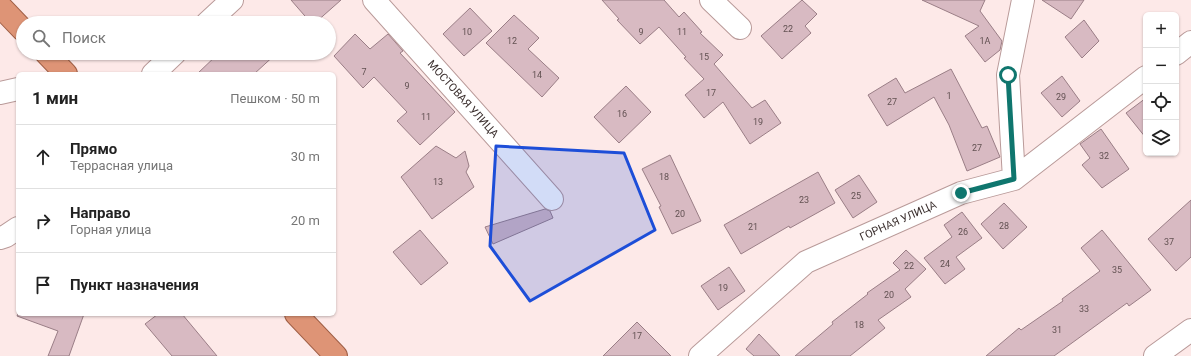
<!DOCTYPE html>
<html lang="ru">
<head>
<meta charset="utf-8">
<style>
  :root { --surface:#fff; --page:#f6f6f6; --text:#222; --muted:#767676; --line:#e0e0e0 }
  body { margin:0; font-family:Roboto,sans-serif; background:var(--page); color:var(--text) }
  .controls { position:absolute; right:12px; top:12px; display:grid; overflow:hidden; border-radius:6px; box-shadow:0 1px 3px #0004 }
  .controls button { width:36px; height:36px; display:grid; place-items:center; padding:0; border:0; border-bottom:1px solid var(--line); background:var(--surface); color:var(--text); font:20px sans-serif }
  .stop { position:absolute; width:12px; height:12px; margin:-9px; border:3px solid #0f766e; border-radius:50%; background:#fff }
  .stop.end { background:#0f766e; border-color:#fff; box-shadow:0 1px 4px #0008 }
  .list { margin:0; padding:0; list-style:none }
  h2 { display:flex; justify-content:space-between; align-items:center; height:52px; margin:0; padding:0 16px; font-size:17px }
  h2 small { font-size:13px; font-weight:400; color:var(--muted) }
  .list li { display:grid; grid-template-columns:26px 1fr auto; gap:12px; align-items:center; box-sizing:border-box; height:64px; padding:0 16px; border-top:1px solid var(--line) }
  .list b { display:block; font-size:15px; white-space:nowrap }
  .list p { margin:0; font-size:13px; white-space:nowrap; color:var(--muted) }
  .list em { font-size:13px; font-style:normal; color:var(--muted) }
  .icon { flex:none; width:22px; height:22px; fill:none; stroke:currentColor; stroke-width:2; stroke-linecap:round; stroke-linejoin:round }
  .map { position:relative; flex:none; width:1191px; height:356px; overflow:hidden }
  .search { position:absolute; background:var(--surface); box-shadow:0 1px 3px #0004; left:16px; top:16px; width:320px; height:44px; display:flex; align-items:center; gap:10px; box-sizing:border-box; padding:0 14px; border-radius:22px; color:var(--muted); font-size:15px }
  .panel { position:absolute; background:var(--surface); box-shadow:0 1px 3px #0004; left:16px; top:72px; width:320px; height:244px; border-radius:6px }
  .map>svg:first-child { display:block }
  .building { fill:#d8bac2; stroke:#9a7e86 }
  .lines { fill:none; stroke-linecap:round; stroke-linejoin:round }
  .minor-casing { stroke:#b99a99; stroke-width:24 }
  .secondary-casing { stroke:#b99a99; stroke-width:24 }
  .trunk-casing { stroke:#9f5f46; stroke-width:24 }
  .minor { stroke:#fff; stroke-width:22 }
  .secondary { stroke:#fff; stroke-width:22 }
  .trunk { stroke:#de9476; stroke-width:22 }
  .route { stroke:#0f766e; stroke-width:5 }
  .marked { fill:#1d4ed8; fill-opacity:0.2; stroke:#1d4ed8; stroke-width:3; stroke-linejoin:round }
  .labels { text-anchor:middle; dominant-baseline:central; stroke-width:3.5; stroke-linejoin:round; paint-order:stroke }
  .number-label { font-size:9px; fill:#625152 }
  .street-label { font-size:11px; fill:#3a2e2d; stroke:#fff }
</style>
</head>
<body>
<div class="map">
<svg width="1191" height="356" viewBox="0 0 1191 356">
  <rect width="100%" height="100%" fill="#fde9e8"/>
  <!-- building -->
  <path class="building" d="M 291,0 L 341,0 L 315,23 L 311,23 Z
    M 602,0 L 664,0 L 679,17 L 684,12 L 702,32 L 700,33 L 723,55 L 714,64 L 752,108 L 765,100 L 781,123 L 750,144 L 723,102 L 704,118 L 685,95 L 704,79 L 684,58 L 686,57 L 659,27 L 640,44 L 617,20 L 619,19 Z
    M 802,0 L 817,14 L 805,26 L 811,33 L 782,59 L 761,36 Z
    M 922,0 L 985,0 L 980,11 L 1002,41 L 1000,50 L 985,62 L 965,36 L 979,26 Z
    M 1042,0 L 1084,0 L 1071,19 Z
    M 470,8 L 492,31 L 464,56 L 443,34 Z
    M 514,15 L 539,38 L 528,49 L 559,78 L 542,97 L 486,43 Z
    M 1084,20 L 1099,41 L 1082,58 L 1065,37 Z
    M 355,34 L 370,49 L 388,34 L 403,51 L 400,53 L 455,112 L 420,145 L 397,121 L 407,112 L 374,77 L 363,88 L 334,56 Z
    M 219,53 L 277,53 L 254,74 L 197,74 Z
    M 951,69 L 982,128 L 987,126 L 1000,157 L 967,171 L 949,125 L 934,97 L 887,126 L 868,95 L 896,78 L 905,93 Z
    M 1062,76 L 1080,101 L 1062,117 L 1041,93 Z
    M 626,86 L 651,112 L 619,143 L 594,117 Z
    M 1146,98 L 1146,138 L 1126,113 Z
    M 1101,129 L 1129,169 L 1102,188 L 1082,165 L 1090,158 L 1080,144 Z
    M 436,146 L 456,158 L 465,151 L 469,166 L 466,172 L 474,187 L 432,219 L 401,177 Z
    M 670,155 L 701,221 L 672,234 L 659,207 L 661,206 L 642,169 Z
    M 818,172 L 835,203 L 790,228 L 789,226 L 741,254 L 724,225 Z
    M 859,175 L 877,202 L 853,218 L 835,190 Z
    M 1191,200 L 1191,257 L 1176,271 L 1148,239 Z
    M 1004,203 L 1027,227 L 1003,249 L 981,224 Z
    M 545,209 L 550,211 L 553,218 L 493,244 L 485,227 Z
    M 962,212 L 982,238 L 956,257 L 965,269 L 945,284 L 924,258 L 952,237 L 944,225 Z
    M 420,230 L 448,263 L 421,285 L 393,252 Z
    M 1102,230 L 1151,290 L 1129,306 L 1127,303 L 1054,356 L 986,356 L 1019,328 L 1021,330 L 1063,301 L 1062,299 L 1100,271 L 1081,248 Z
    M 906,250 L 926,269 L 905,289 L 911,297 L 878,320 L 885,328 L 850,356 L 795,356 L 833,324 L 832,322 L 868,294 L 867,293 L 900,270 L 893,263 Z
    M 729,267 L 745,291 L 718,310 L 701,286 Z
    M 18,314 L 84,314 L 69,356 L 48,356 L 58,331 L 17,316 Z
    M 158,314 L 182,314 L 217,356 L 172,356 L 145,324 Z
    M 637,322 L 671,356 L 603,356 Z
    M 759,334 L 780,356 L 754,356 L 746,349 Z"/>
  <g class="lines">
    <defs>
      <path id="minor" d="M 374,0 L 552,199
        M 711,0 L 740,28
        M 207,23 L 232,0
        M 1176,54 L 1191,42
        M 153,74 L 175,53
        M 0,93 L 18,89
        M 1014,179 L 1008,75 L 1023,0
        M 0,238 L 6,236 L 18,228
        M 700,356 L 806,262 L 961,193 L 1014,179 L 1146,77"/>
      <path id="secondary" d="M 1155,356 L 1191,330"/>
      <path id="trunk" d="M 0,6 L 23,30
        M 46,53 L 66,74
        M 296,314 L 336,356"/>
    </defs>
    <!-- minor casing -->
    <use href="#minor" class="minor-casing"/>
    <!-- secondary casing -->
    <use href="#secondary" class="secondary-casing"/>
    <!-- trunk casing -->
    <use href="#trunk" class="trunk-casing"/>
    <!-- minor -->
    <use href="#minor" class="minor"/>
    <!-- secondary -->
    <use href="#secondary" class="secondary"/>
    <!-- trunk -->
    <use href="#trunk" class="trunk"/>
  </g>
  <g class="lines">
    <!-- route -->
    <path class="route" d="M 961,193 L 1014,179 L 1008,75"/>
  </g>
  <!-- marked area -->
  <path class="marked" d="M 496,146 L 624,153 L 655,230 L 530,301 L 490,246 Z"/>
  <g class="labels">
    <!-- number labels -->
    <g class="number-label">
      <text x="788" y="29">22</text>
      <text x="467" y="32">10</text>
      <text x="641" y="32">9</text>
      <text x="682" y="32">11</text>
      <text x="512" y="41">12</text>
      <text x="985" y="41">1А</text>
      <text x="704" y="57">15</text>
      <text x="364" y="72">7</text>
      <text x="537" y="75">14</text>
      <text x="407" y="86">9</text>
      <text x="711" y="93">17</text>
      <text x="949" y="96">1</text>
      <text x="1061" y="97">29</text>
      <text x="892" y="102">27</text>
      <text x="622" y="114">16</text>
      <text x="426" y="117">11</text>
      <text x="758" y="122">19</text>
      <text x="977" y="148">27</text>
      <text x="1104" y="156">32</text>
      <text x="664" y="177">18</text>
      <text x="438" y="182">13</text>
      <text x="856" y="196">25</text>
      <text x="804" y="200">23</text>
      <text x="680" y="214">20</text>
      <text x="1004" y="226">28</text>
      <text x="753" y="227">21</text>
      <text x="963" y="232">26</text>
      <text x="1169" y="242">37</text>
      <text x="945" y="264">24</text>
      <text x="909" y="266">22</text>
      <text x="1117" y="270">35</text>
      <text x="723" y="288">19</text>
      <text x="889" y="295">20</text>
      <text x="1084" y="309">33</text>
      <text x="859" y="325">18</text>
      <text x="1057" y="330">31</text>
      <text x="637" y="336">17</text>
    </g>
    <!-- street labels -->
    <g class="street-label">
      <text transform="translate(463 99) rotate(48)">МОСТОВАЯ УЛИЦА</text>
      <text transform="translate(898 221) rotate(-24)">ГОРНАЯ УЛИЦА</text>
    </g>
  </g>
</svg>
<div class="controls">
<button>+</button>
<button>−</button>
<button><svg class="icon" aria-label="locate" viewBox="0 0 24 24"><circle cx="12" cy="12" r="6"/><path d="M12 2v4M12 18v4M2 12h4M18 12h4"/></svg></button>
<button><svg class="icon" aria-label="layers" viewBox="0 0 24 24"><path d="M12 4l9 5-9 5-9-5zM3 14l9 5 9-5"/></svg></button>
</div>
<div class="stop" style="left:1008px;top:75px"></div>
<div class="stop end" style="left:961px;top:193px"></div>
<div class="search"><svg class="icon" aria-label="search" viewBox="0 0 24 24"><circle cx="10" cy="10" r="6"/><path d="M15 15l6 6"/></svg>Поиск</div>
<section class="panel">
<h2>1 мин<small>Пешком · 50 m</small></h2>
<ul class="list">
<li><svg class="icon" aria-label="ahead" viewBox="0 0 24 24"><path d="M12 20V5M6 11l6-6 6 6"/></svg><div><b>Прямо</b><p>Террасная улица</p></div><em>30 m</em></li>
<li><svg class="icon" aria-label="right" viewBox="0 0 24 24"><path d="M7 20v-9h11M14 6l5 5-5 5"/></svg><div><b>Направо</b><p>Горная улица</p></div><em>20 m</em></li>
<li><svg class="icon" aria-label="arrive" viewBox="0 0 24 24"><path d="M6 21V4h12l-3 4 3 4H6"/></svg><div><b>Пункт назначения</b></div></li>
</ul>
</section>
</div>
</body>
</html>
